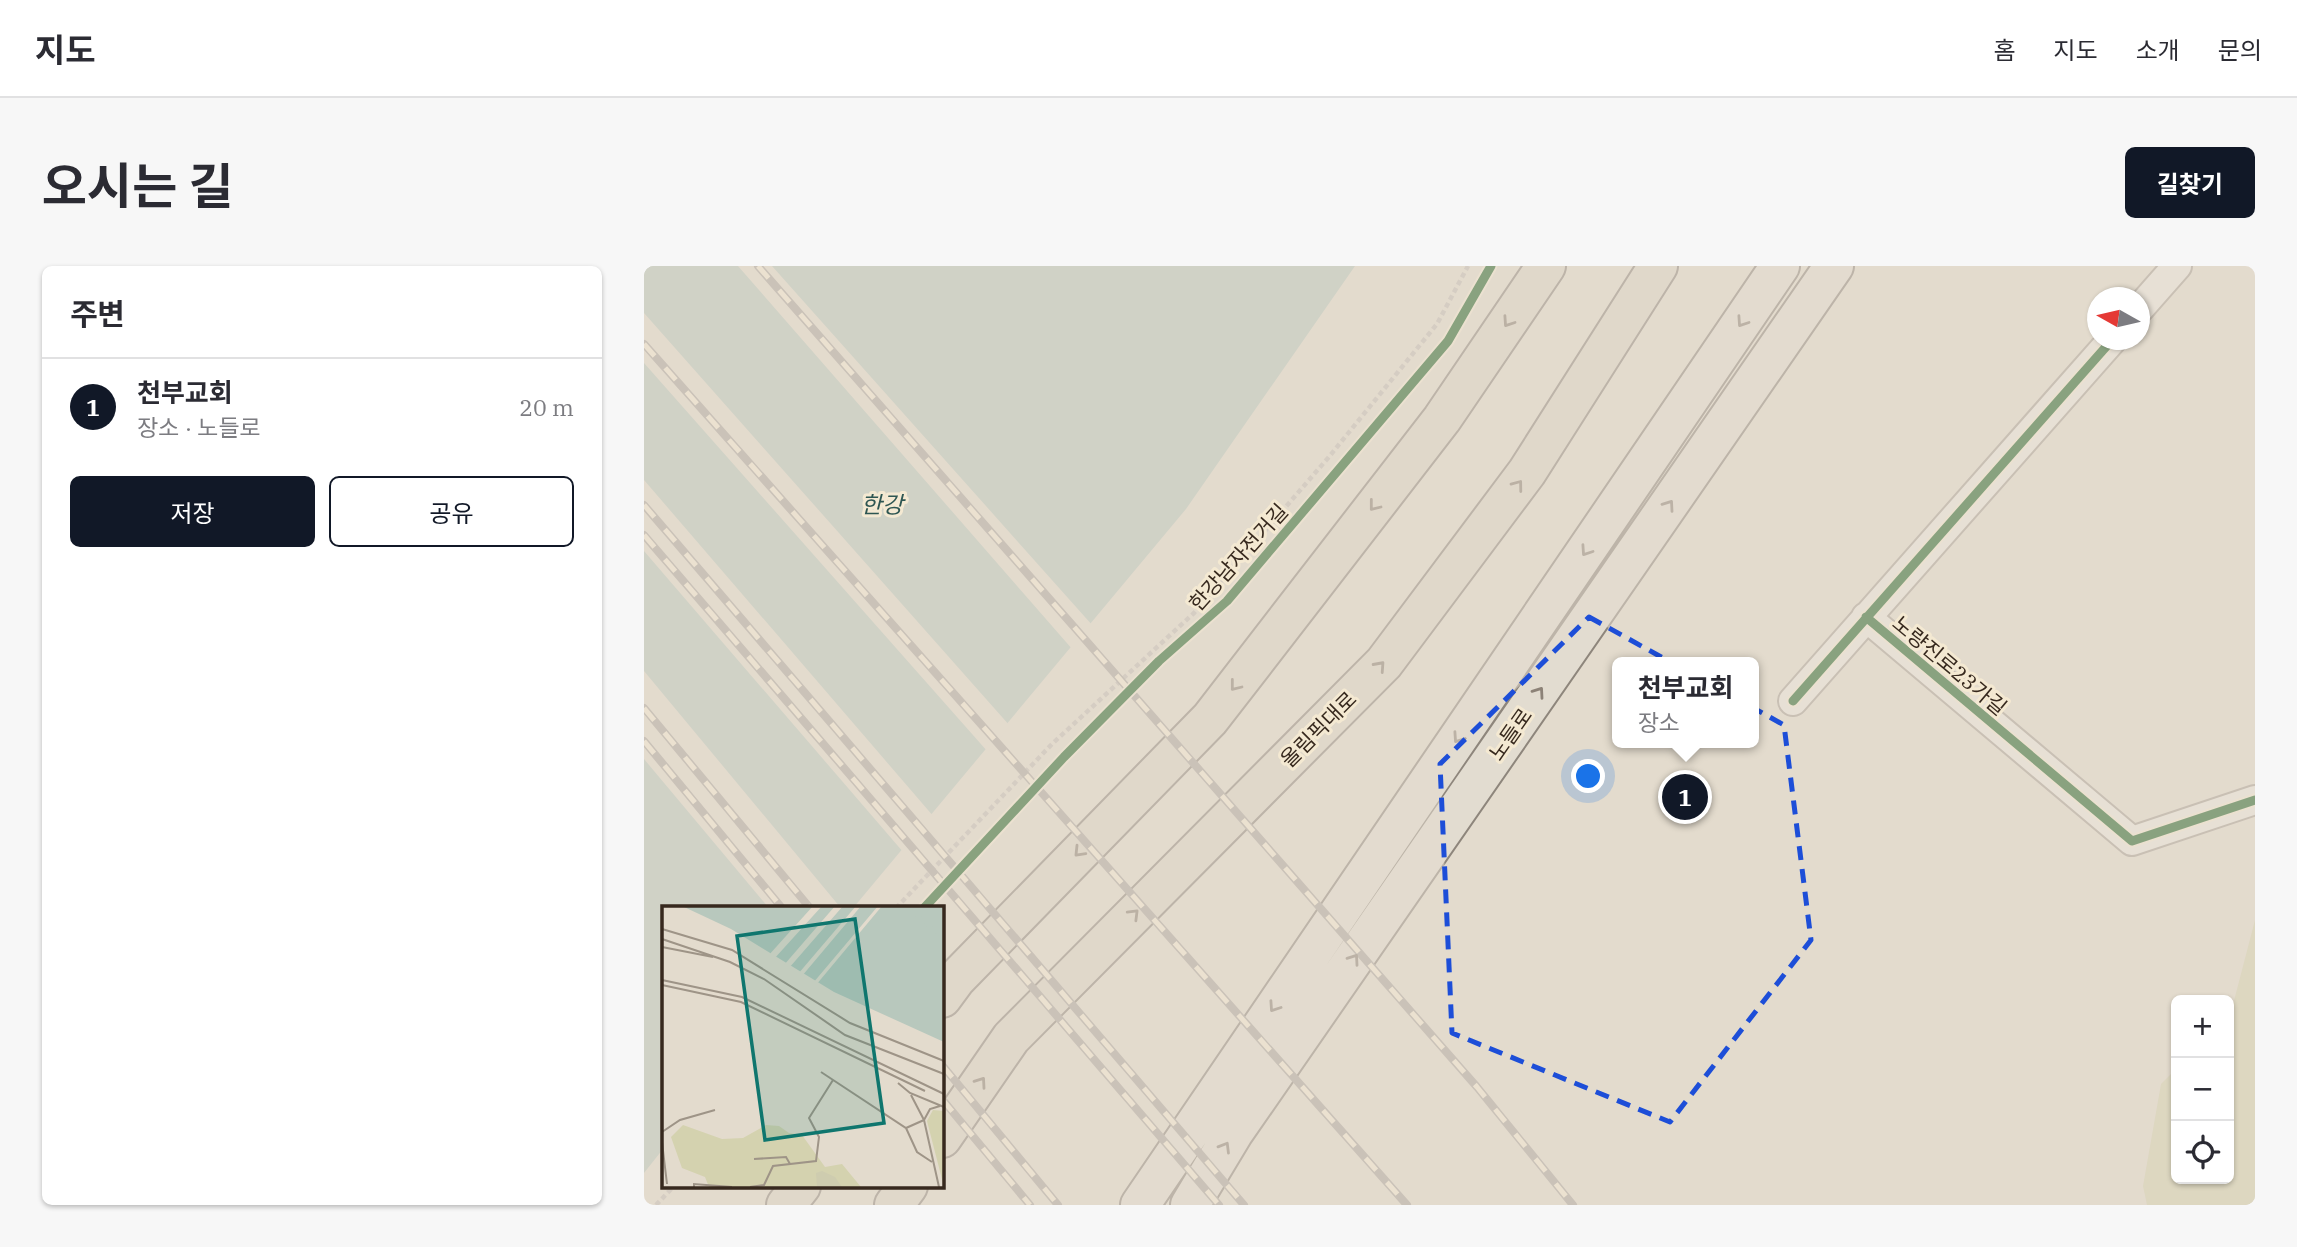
<!DOCTYPE html>
<html lang="ko">
<head>
<meta charset="utf-8">
<style>
  :root { --surface:#fff; --page:#f7f7f7; --text:#2b2b33; --muted:#7c7c81; --line:#e1e1e2; --accent:#111827 }
  body { margin:0; font-family:"IBM Plex Serif","Noto Sans KR",serif; background:var(--page); color:var(--text) }
  .controls { position:absolute; right:21px; bottom:21px; display:grid; overflow:hidden; border-radius:10px; box-shadow:0 2px 5px #0004 }
  .controls button { width:63px; height:63px; display:grid; place-items:center; padding:0; border:0; border-bottom:2px solid var(--line); background:var(--surface); color:var(--text); font:35px sans-serif }
  .compass { position:absolute; left:1443px; top:21px; width:63px; height:63px; border-radius:50%; background:var(--surface); box-shadow:0 2px 5px #0004; rotate:278deg }
  .you { position:absolute; left:945px; top:511px; width:24px; height:24px; margin:-18px; border:5px solid #fff; border-radius:50%; background:#1a73e8; box-shadow:0 0 0 10px #1a73e833 }
  .badge { display:grid; place-items:center; width:46px; height:46px; border-radius:50%; background:var(--accent); color:#fff; font-size:23px; font-weight:700 }
  .pin { position:absolute; translate:-50% -50%; border:4px solid #fff; box-shadow:0 2px 7px #0006 }
  .popup { position:absolute; left:968px; top:391px; width:147px; height:91px; box-sizing:border-box; display:grid; place-content:center; border-radius:10px; background:var(--surface); filter:drop-shadow(0 2px 5px #0005); font-size:23px; white-space:nowrap; color:var(--muted) }
  .popup b { font-size:26px; color:var(--text) }
  .popup::after { content:''; position:absolute; left:50%; top:100%; margin-left:-14px; border:14px solid transparent; border-top-color:var(--surface) }
  .list { margin:0; padding:0; list-style:none }
  h2 { display:flex; justify-content:space-between; align-items:center; height:91px; margin:0; padding:0 28px; font-size:30px }
  h2 small { font-size:23px; font-weight:400; color:var(--muted) }
  .list li { display:grid; grid-template-columns:46px 1fr auto; gap:21px; align-items:center; box-sizing:border-box; height:98px; padding:0 28px; border-top:2px solid var(--line) }
  .list b { display:block; font-size:26px; white-space:nowrap }
  .list p { margin:0; font-size:23px; white-space:nowrap; color:var(--muted) }
  .list em { font-size:23px; font-style:normal; color:var(--muted) }
  .actions { display:flex; gap:14px; padding:21px 28px }
  .actions a { flex:1; padding:16px 0; border:2px solid var(--accent); border-radius:10px; text-align:center; font-size:24px; color:var(--accent) }
  .actions .main { background:var(--accent); color:#fff }
  .icon { flex:none; width:38px; height:38px; fill:none; stroke:currentColor; stroke-width:2; stroke-linecap:round; stroke-linejoin:round }
  .map { position:relative; flex:none; width:1611px; height:939px; overflow:hidden; border-radius:10px }
  header { display:flex; align-items:center; gap:42px; box-sizing:border-box; height:98px; padding:0 35px; background:var(--surface); border-bottom:2px solid var(--line) }
  header strong { font-size:33px }
  nav { display:flex; gap:38px; margin-inline-start:auto; font-size:24px }
  .intro { display:flex; align-items:center; justify-content:space-between; box-sizing:border-box; height:168px; padding:0 42px }
  h1 { margin:0; font-size:49px }
  .button { padding:18px 32px; border-radius:10px; background:var(--accent); color:#fff; font-size:24px; font-weight:700 }
  main { display:flex; gap:42px; padding:0 42px }
  aside { flex:1; background:var(--surface); border-radius:10px; box-shadow:0 2px 5px #0004 }
  .map>svg:first-child { display:block }
  .green { fill:#d4d2af }
  .water { fill:#b8c8bd }
  .pier { fill:#e3dbcd }
  .lines { fill:none; stroke-linecap:round; stroke-linejoin:round }
  .minor-casing { stroke:#a8a096; stroke-width:32 }
  .primary-casing { stroke:#8e867c; stroke-width:42 }
  .trunk-casing { stroke:#8e867c; stroke-width:42 }
  .path { stroke:#c4bdb5; stroke-width:4.5; stroke-dasharray:5 3.5; stroke-linecap:butt }
  .minor { stroke:#ece7de; stroke-width:28 }
  .primary { stroke:#e2dcd0; stroke-width:38 }
  .trunk { stroke:#dcd4c6; stroke-width:38 }
  .rail-casing { stroke:#aba59e; stroke-width:8 }
  .rail { stroke:#f4e9d2; stroke-width:5; stroke-dasharray:16; stroke-linecap:butt }
  .cycleway-casing { stroke:#f4e9d2; stroke-width:13 }
  .cycleway { stroke:#1b5e20; stroke-width:9 }
  .oneway { stroke:#8a7e72 }
  .oneway2 { stroke:#8c8277 }
  .marked { fill:none; stroke:#1d4ed8; stroke-width:5; stroke-dasharray:14 9; stroke-linejoin:round }
  .labels { text-anchor:middle; dominant-baseline:central; stroke-width:6; stroke-linejoin:round; paint-order:stroke }
  .street-label { font-size:21px; fill:#37291e; stroke:#f4e9d2 }
  .water-label { font-size:23px; font-style:italic; fill:#2e5652; stroke:#f4e9d2 }
  .inset-river { fill:none; stroke:#b8c8bd; stroke-width:3.5 }
  .inset-road { fill:none; stroke:#9e9487; stroke-width:2 }
  .view { fill:#0f766e; fill-opacity:0.15; stroke:#0f766e; stroke-width:3.5 }
  .inset-edge { fill:none; stroke:#37291e; stroke-width:3.5 }
</style>
</head>
<body>
<header>
<strong>지도</strong>
<nav><a>홈</a><a>지도</a><a>소개</a><a>문의</a></nav>
</header>
<div class="intro"><h1>오시는 길</h1><a class="button">길찾기</a></div>
<main>
<aside>
<h2>주변<small></small></h2>
<ul class="list">
<li><span class="badge">1</span><div><b>천부교회</b><p>장소 · 노들로</p></div><em>20 m</em></li>
</ul>
<div class="actions"><a class="main">저장</a><a>공유</a></div>
</aside>
<div class="map">
<svg width="1611" height="939" viewBox="0 0 1611 939">
  <rect width="100%" height="100%" fill="#e3dbcd"/>
  <!-- green -->
  <path class="green" d="M 1611,654 L 1611,939 L 1503,939 L 1499,920 L 1517,818 L 1532,803 L 1532,913 L 1585,913 L 1585,754 Z"/>
  <!-- water -->
  <path class="water" d="M 0,0 L 711,0 L 542,243 L 210,641 L 19,642 L 19,883 L 0,907 Z"/>
  <!-- pier -->
  <path class="pier" d="M 94,0 L 128,0 L 449,360 L 429,384 Z
    M 0,47 L 366,460 L 344,486 L 0,97 Z
    M 0,214 L 290,551 L 260,587 L 0,285 Z
    M 0,405 L 196,641 L 124,641 L 0,493 Z"/>
  <g class="lines">
    <defs>
      <path id="minor" d="M 1496,42 L 1533,0
        M 1222,351 L 1488,575 L 1611,534
        M 1149,435 L 1468,74"/>
      <path id="primary" d="M 496,939 L 1136,0
        M 546,939 L 590,866 L 1190,0"/>
      <path id="trunk" d="M 298,732 L 312,713 L 566,453 L 798,153 L 902,0
        M 298,872 L 367,772 L 740,397 L 883,206 L 1014,0
        M 142,939 L 157,920
        M 250,939 L 264,920"/>
    </defs>
    <!-- minor casing -->
    <use href="#minor" class="minor-casing"/>
    <!-- primary casing -->
    <use href="#primary" class="primary-casing"/>
    <!-- trunk casing -->
    <use href="#trunk" class="trunk-casing"/>
    <!-- path -->
    <path class="path" d="M 252,642 L 408,478 L 550,347 L 684,192 L 793,58 L 824,0
      M 12,939 L 30,920"/>
    <!-- minor -->
    <use href="#minor" class="minor"/>
    <!-- primary -->
    <use href="#primary" class="primary"/>
    <!-- trunk -->
    <use href="#trunk" class="trunk"/>
    <defs>
      <path id="rail" d="M 114,0 L 833,821 L 929,939
        M 0,78 L 763,939
        M 0,239 L 600,939
        M 0,269 L 575,939
        M 0,442 L 166,642
        M 0,475 L 138,642
        M 298,799 L 414,939
        M 298,833 L 386,939"/>
    </defs>
    <!-- rail casing -->
    <use href="#rail" class="rail-casing"/>
    <!-- rail -->
    <use href="#rail" class="rail"/>
    <defs>
      <path id="cycleway" d="M 1222,351 L 1488,575 L 1611,534
        M 1149,435 L 1468,74
        M 280,642 L 420,491 L 515,395 L 583,335 L 804,75 L 847,0"/>
    </defs>
    <!-- cycleway casing -->
    <use href="#cycleway" class="cycleway-casing"/>
    <!-- cycleway -->
    <use href="#cycleway" class="cycleway"/>
  </g>
  <!-- one-way arrows -->
  <defs><path id="oneway-chevron" d="M-2-3.5L2.5 0L-2 3.5" fill="none" stroke-width="1.6" stroke-linecap="round" stroke-linejoin="round" transform="scale(1.75)"/></defs>
  <g class="oneway">
    <use href="#oneway-chevron" transform="translate(864 56) rotate(124)"/>
    <use href="#oneway-chevron" transform="translate(874 219) rotate(-53)"/>
    <use href="#oneway-chevron" transform="translate(730 240) rotate(128)"/>
    <use href="#oneway-chevron" transform="translate(736 400) rotate(-48)"/>
    <use href="#oneway-chevron" transform="translate(591 420) rotate(128)"/>
    <use href="#oneway-chevron" transform="translate(435 586) rotate(134)"/>
    <use href="#oneway-chevron" transform="translate(490 648) rotate(-45)"/>
    <use href="#oneway-chevron" transform="translate(337 816) rotate(-55)"/>
  </g>
  <g class="oneway2">
    <use href="#oneway-chevron" transform="translate(1098 56) rotate(124)"/>
    <use href="#oneway-chevron" transform="translate(1025 239) rotate(-55)"/>
    <use href="#oneway-chevron" transform="translate(942 285) rotate(124)"/>
    <use href="#oneway-chevron" transform="translate(895 426) rotate(-55)"/>
    <use href="#oneway-chevron" transform="translate(814 472) rotate(124)"/>
    <use href="#oneway-chevron" transform="translate(710 693) rotate(-55)"/>
    <use href="#oneway-chevron" transform="translate(630 741) rotate(124)"/>
    <use href="#oneway-chevron" transform="translate(581 881) rotate(-59)"/>
  </g>
  <!-- marked area -->
  <path d="M0 0H1611V939H0ZM 945,351 L 1140,459 L 1167,674 L 1026,856 L 808,767 L 796,498 Z" fill="#e3dbcd" fill-opacity=".55" fill-rule="evenodd"/>
  <path class="marked" d="M 945,351 L 1140,459 L 1167,674 L 1026,856 L 808,767 L 796,498 Z"/>
  <g class="labels">
    <!-- street labels -->
    <g class="street-label">
      <text transform="translate(594 291) rotate(-48)">한강남자전거길</text>
      <text transform="translate(1306 399) rotate(40)">노량진로23가길</text>
      <text transform="translate(674 463) rotate(-45)">올림픽대로</text>
      <text transform="translate(866 468) rotate(-55)">노들로</text>
    </g>
    <!-- water labels -->
    <g class="water-label">
      <text x="238" y="238">한강</text>
    </g>
  </g>
  <!-- overview -->
  <g transform="translate(18 640)">
    <rect width="282" height="282" fill="#e3dbcd"/>
    <path d="M 271,204 L 282,205 L 282,281 L 265,215 ZM 21,219 L 60,233 L 81,232 L 104,219 L 117,220 L 127,227 L 140,229 L 163,261 L 180,258 L 199,281 L 47,281 L 43,271 L 20,262 L 9,231 Z" fill="#d4d2af"/>
    <path d="M 160,265 L 173,271 L 180,281 L 155,281 L 154,267 Z" fill="#ceccaf"/>
    <path d="M 20,0 L 282,0 L 282,136 L 172,86 L 69,23 Z" fill="#b8c8bd"/>
    <path d="M 151,0 L 160,0 L 112,53 L 106,50 ZM 173,0 L 181,0 L 127,62 L 122,59 ZM 194,0 L 199,0 L 140,70 L 136,68 ZM 216,0 L 220,0 L 154,79 L 151,77 Z" fill="#e3dbcd"/>
    <path class="inset-river" d="M 242,0 L 282,31"/>
    <path class="inset-road" d="M 0,23 L 70,44 L 188,117 L 282,155M 0,33 L 68,56 L 102,73 L 183,129 L 282,168M 0,41 L 51,51M 0,74 L 80,91 L 282,188M 0,79 L 79,96 L 263,185M 159,166 L 244,222 L 262,214 L 277,281M 236,177 L 248,187 L 282,201M 249,189 L 262,214M 262,214 L 268,203 L 278,200M 244,222 L 255,246 L 270,256M 0,226 L 18,214 L 53,204M 0,236 L 5,278M 92,253 L 124,251 L 128,258M 32,281 L 32,278 L 70,281M 88,281 L 102,279 L 111,260 L 154,255 L 157,231 L 147,212 L 171,174"/>
    <path class="view" d="M 193,13 L 222,217 L 103,234 L 75,30 Z"/>
    <rect width="282" height="282" class="inset-edge"/>
  </g>
</svg>
<div class="controls">
<button>+</button>
<button>−</button>
<button><svg class="icon" aria-label="locate" viewBox="0 0 24 24"><circle cx="12" cy="12" r="6"/><path d="M12 2v4M12 18v4M2 12h4M18 12h4"/></svg></button>
</div>
<svg class="compass" viewBox="-18 -18 36 36"><path d="M0-13l5 13h-10z" fill="#e53935"/><path d="M0 13l5-13h-10z" fill="#7c7c81"/></svg>
<div class="you"></div>
<div class="pin badge" style="left:1041px;top:531px">1</div>
<div class="popup"><b>천부교회</b>장소</div>
</div>
</main>
</body>
</html>
